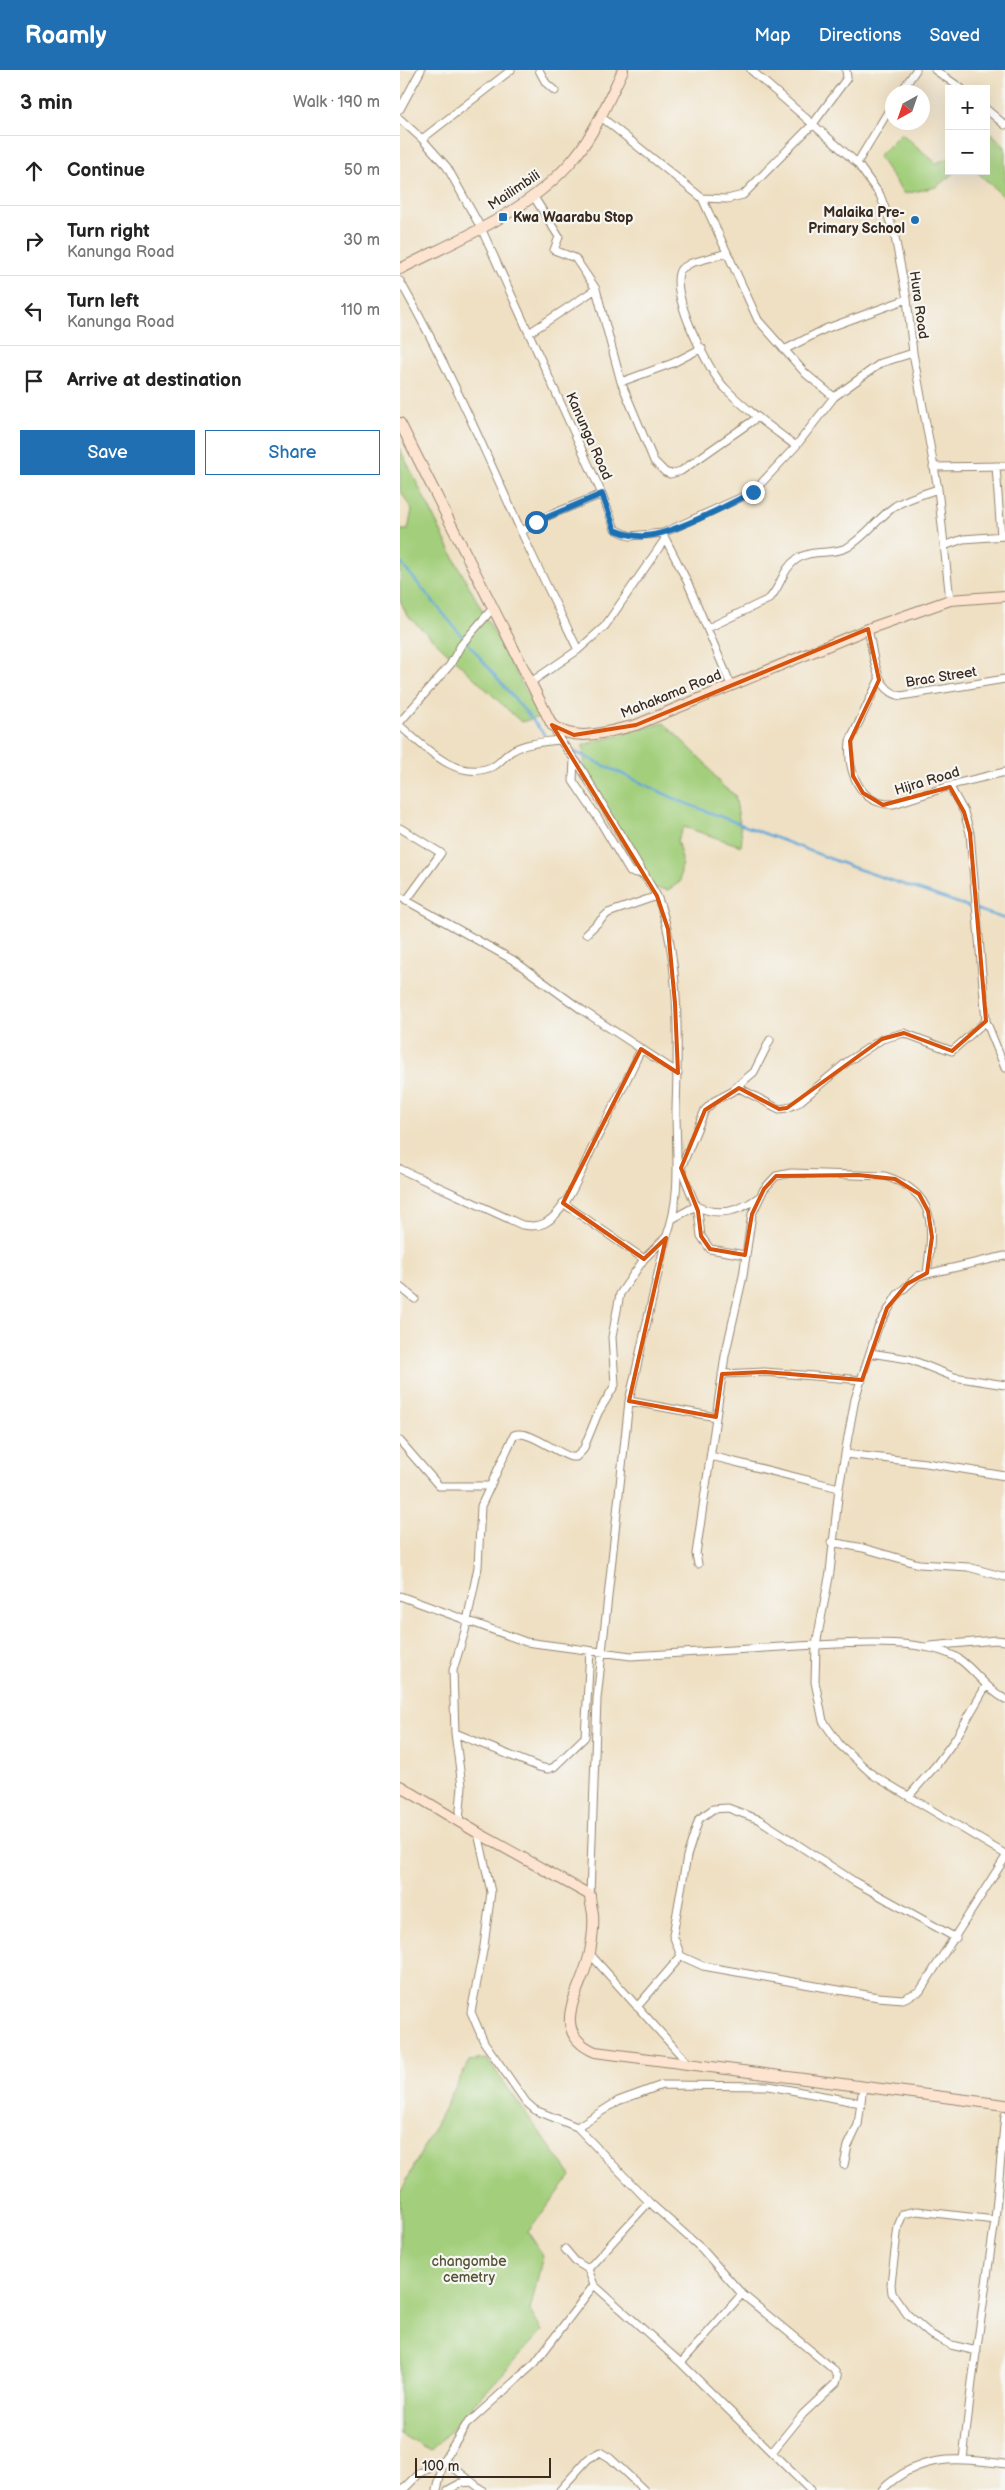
<!DOCTYPE html>
<html lang="en">
<head>
<meta charset="utf-8">
<style>
  :root { --surface:#fff; --page:#f6f6f6; --text:#222; --muted:#767676; --line:#e0e0e0; --accent:#1f6fb2 }
  body { margin:0; font-family:"Balsamiq Sans",sans-serif; background:var(--page); color:var(--text) }
  .controls { position:absolute; right:15px; top:15px; display:grid; overflow:hidden; border-radius:0px; box-shadow:0 5px 20px #0002 }
  .controls button { width:45px; height:45px; display:grid; place-items:center; padding:0; border:0; border-bottom:1px solid var(--line); background:var(--surface); color:var(--text); font:25px sans-serif }
  .compass { position:absolute; left:485px; top:15px; width:45px; height:45px; border-radius:50%; background:var(--surface); box-shadow:0 5px 20px #0002; rotate:220deg }
  .scale { position:absolute; left:15px; bottom:12px; width:136px; box-sizing:border-box; padding-left:5px; border:2px solid #3b2a1e; border-top:0; font-size:14px; line-height:18px; white-space:nowrap; color:#3b2a1e; -webkit-text-stroke:4px #f6f6f2; paint-order:stroke }
  .stop { position:absolute; width:15px; height:15px; margin:-11px; border:4px solid #1f6fb2; border-radius:50%; background:#fff }
  .stop.end { background:#1f6fb2; border-color:#fff; box-shadow:0 1px 5px #0008 }
  .list { margin:0; padding:0; list-style:none }
  h2 { display:flex; justify-content:space-between; align-items:center; height:65px; margin:0; padding:0 20px; font-size:21px }
  h2 small { font-size:16px; font-weight:400; color:var(--muted) }
  .list li { display:grid; grid-template-columns:32px 1fr auto; gap:15px; align-items:center; box-sizing:border-box; height:70px; padding:0 20px; border-top:1px solid var(--line) }
  .list b { display:block; font-size:19px; white-space:nowrap }
  .list p { margin:0; font-size:16px; white-space:nowrap; color:var(--muted) }
  .list em { font-size:16px; font-style:normal; color:var(--muted) }
  .actions { display:flex; gap:10px; padding:15px 20px }
  .actions a { flex:1; padding:11px 0; border:1px solid var(--accent); border-radius:0px; text-align:center; font-size:18px; color:var(--accent) }
  .actions .main { background:var(--accent); color:#fff }
  .icon { flex:none; width:28px; height:28px; fill:none; stroke:currentColor; stroke-width:2; stroke-linecap:round; stroke-linejoin:round }
  .map { position:relative; flex:none; width:605px; height:2420px; overflow:hidden }
  header { display:flex; align-items:center; gap:30px; box-sizing:border-box; height:70px; padding:0 25px; background:var(--accent); color:#fff }
  header strong { font-size:24px }
  nav { display:flex; gap:28px; margin-inline-start:auto; font-size:18px }
  main { display:flex }
  aside { flex:1; background:var(--surface) }
  .map>svg:first-child { display:block }
  .green { fill:#a3cf7c; stroke:#6f7c4d }
  .lines { fill:none; stroke-linecap:round; stroke-linejoin:round }
  .stream { stroke:#60a5d5; stroke-width:2.5 }
  .street-casing { stroke:#958570; stroke-width:9 }
  .secondary-casing { stroke:#958570; stroke-width:12 }
  .street { stroke:#fff; stroke-width:7 }
  .secondary { stroke:#fde4d0; stroke-width:10 }
  .route { stroke:#1f6fb2; stroke-width:6 }
  .marked { fill:none; stroke:#d7540e; stroke-width:4; stroke-linejoin:round }
  .poi-dot { fill:#1f6fb2; stroke:#f6f6f2; stroke-width:2 }
  .labels { text-anchor:middle; dominant-baseline:central; stroke-width:4.5; stroke-linejoin:round; paint-order:stroke }
  .street-label { font-size:14px; fill:#3b2a1e; stroke:#f6f6f2 }
  .poi-label { font-size:14px; font-weight:bold; fill:#3b2a1e; stroke:#f6f6f2; text-anchor:end }
  .park-label { font-size:14px; fill:#555336; stroke:#f6f6f2 }
</style>
</head>
<body>
<header>
<strong>Roamly</strong>
<nav><a>Map</a><a>Directions</a><a>Saved</a></nav>
</header>
<main>
<aside>
<h2>3 min<small>Walk · 190 m</small></h2>
<ul class="list">
<li><svg class="icon" aria-label="ahead" viewBox="0 0 24 24"><path d="M12 20V5M6 11l6-6 6 6"/></svg><div><b>Continue</b></div><em>50 m</em></li>
<li><svg class="icon" aria-label="right" viewBox="0 0 24 24"><path d="M7 20v-9h11M14 6l5 5-5 5"/></svg><div><b>Turn right</b><p>Kanunga Road</p></div><em>30 m</em></li>
<li><svg class="icon" aria-label="left" viewBox="0 0 24 24"><path d="M17 20v-9H6M10 6l-5 5 5 5"/></svg><div><b>Turn left</b><p>Kanunga Road</p></div><em>110 m</em></li>
<li><svg class="icon" aria-label="arrive" viewBox="0 0 24 24"><path d="M6 21V4h12l-3 4 3 4H6"/></svg><div><b>Arrive at destination</b></div></li>
</ul>
<div class="actions"><a class="main">Save</a><a>Share</a></div>
</aside>
<div class="map">
<svg width="605" height="2420" viewBox="0 0 605 2420">
  <rect width="100%" height="100%" fill="#f6f6f2"/>
  <filter id="ink" filterUnits="userSpaceOnUse"><feTurbulence type="fractalNoise" baseFrequency=".02" numOctaves="2"/><feDisplacementMap in="SourceGraphic" scale="10" xChannelSelector="R" yChannelSelector="G"/><feConvolveMatrix kernelMatrix="1 2 1 2 8 2 1 2 1" color-interpolation-filters="sRGB"/></filter>
  <filter id="wash" filterUnits="userSpaceOnUse"><feTurbulence type="fractalNoise" baseFrequency=".0096" numOctaves="4" result="noise"/><feDisplacementMap in="SourceGraphic" scale="20" xChannelSelector="R" yChannelSelector="G"/><feGaussianBlur stdDeviation="1.12" result="paint"/><feColorMatrix in="noise" values="0 0 0 0 0 0 0 0 0 0 0 0 0 0 0 0 0 1.4 0 .05"/><feComposite in="paint" operator="in"/></filter>
  <g filter="url(#wash)">
    <rect width="100%" height="100%" fill="#efe0c3"/>
    <!-- green -->
    <path class="green" d="M 586,57 L 605,77 L 605,128 L 576,101 L 586,101 Z
      M 501,63 L 536,93 L 549,88 L 549,101 L 556,101 L 536,117 L 504,124 L 478,86 Z
      M 0,379 L 57,494 L 140,647 L 121,652 L 7,545 L 0,530 L 0,460 L 8,460 L 12,440 L 0,420 Z
      M 264,653 L 305,693 L 321,715 L 335,725 L 342,767 L 341,776 L 284,757 L 277,770 L 282,789 L 280,812 L 268,820 L 253,818 L 243,811 L 186,710 L 183,675 Z
      M 87,1989 L 171,2106 L 128,2162 L 143,2185 L 130,2241 L 142,2261 L 31,2381 L 0,2364 L 0,2123 L 69,1991 Z"/>
    <g class="lines">
      <!-- stream -->
      <path class="stream" d="M 0,492 L 144,664
        M 175,682 L 280,731 L 452,797 L 605,849"/>
    </g>
  </g>
  <g filter="url(#ink)">
    <g class="lines">
      <defs>
        <path id="street" d="M 139,0 L 146,13 L 155,21
          M 351,0 L 457,93 L 480,125 L 494,162 L 507,229 L 513,283 L 538,419 L 550,530
          M 535,0 L 562,19
          M 501,22 L 516,0
          M 0,39 L 21,0
          M 586,39 L 605,55
          M 200,46 L 302,128 L 358,250 L 406,304 L 434,327
          M 0,49 L 22,69 L 47,97 L 81,158 L 202,424 L 215,459 L 230,466 L 263,463 L 353,422 L 396,376 L 434,327 L 481,293 L 513,283
          M 22,69 L 111,0
          M 457,93 L 492,35
          M 134,127 L 159,167 L 154,180 L 175,188 L 196,219 L 221,312 L 254,391 L 265,402 L 270,404 L 281,401 L 358,347
          M 302,128 L 327,129 L 343,125 L 413,54 L 447,8 L 446,0
          M 327,183 L 291,193 L 281,199 C 267,219 308,301 325,318 C 346,340 372,358 396,376
          M 0,211 C 46,292 83,376 121,461 C 139,501 159,540 178,580
          M 129,263 L 196,219
          M 384,280 L 425,259 L 507,229
          M 221,312 L 273,293 L 302,278
          M 596,396 L 601,466
          M 533,397 L 605,396
          M 121,462 L 145,447 L 202,424
          M 264,466 L 287,511 L 331,615
          M 544,476 L 563,469 L 605,466
          M 308,558 L 369,529 C 381,517 382,499 397,489 C 413,478 432,486 448,477 C 466,466 478,448 495,436 C 508,428 523,424 538,419
          M 468,559 C 474,582 473,620 501,626 L 605,609
          M 479,610 L 450,671 C 447,700 459,736 494,734 L 559,713 L 605,702
          M 131,612 L 178,580 L 205,556 L 265,469
          M 0,652 L 50,595 L 61,575 L 93,538
          M 0,656 C 25,677 57,713 94,696 C 100,693 105,685 112,681 C 125,673 144,672 160,670
          M 153,656 L 160,670 L 181,698 L 257,826 C 281,885 278,977 276,1040 C 276,1083 282,1127 266,1168 L 229,1331 L 197,1629 L 190,1825
          M 174,689 L 173,711 L 198,748 L 230,802 L 245,804
          M 550,717 L 564,742 L 570,763 L 586,951 L 605,998
          M 0,758 L 41,783 L 6,831
          M 0,827 L 113,890 L 182,940 L 278,1003
          M 186,864 L 208,843 L 257,826
          M 335,1018 L 354,1002 L 370,970
          M 279,1094 L 298,1141 L 301,1166 L 310,1179 L 345,1185
          M 281,1098 L 305,1040 L 314,1031 L 339,1018 L 379,1039 L 387,1038 L 398,1033 L 447,992 L 482,969 L 504,963 L 552,981 L 586,951
          M 0,1099 L 122,1155 C 130,1156 137,1157 145,1153 C 168,1141 184,1094 195,1072 C 211,1041 227,1011 241,979
          M 163,1133 L 244,1189
          M 272,1149 L 296,1136 C 318,1147 339,1142 359,1127
          M 605,1186 L 518,1206 L 497,1225 L 478,1257 L 455,1329 L 448,1367 L 439,1418 L 430,1502 L 416,1575 C 455,1573 526,1568 559,1589 C 576,1601 586,1619 605,1629
          M 0,1217 L 15,1229
          M 470,1283 L 509,1289 L 554,1307 L 605,1315
          M 322,1304 L 365,1302 L 462,1310
          M 229,1331 L 316,1347
          M 0,1371 L 39,1416 L 90,1416
          M 445,1384 L 526,1393 L 605,1406
          M 311,1386 L 439,1418
          M 431,1472 L 463,1478 L 519,1494 L 568,1497 L 605,1507
          M 298,1494 L 296,1484 L 325,1286 L 343,1206 L 352,1144 L 364,1119 L 376,1106 L 391,1103 L 485,1106 C 538,1123 533,1157 527,1203
          M 0,1526 L 126,1572 L 231,1586 L 416,1575 L 415,1612 L 423,1651 L 440,1675 L 473,1705 L 605,1784
          M 530,1576 L 596,1570 L 605,1571
          M 55,1663 L 139,1697 L 148,1699 L 154,1697 L 185,1667 L 190,1581
          M 509,1726 L 537,1694 L 556,1668 L 586,1616
          M 59,1751 L 62,1716 L 55,1663 L 53,1600 L 65,1561 L 78,1497 L 81,1436 L 114,1365 C 128,1359 155,1382 171,1387 L 176,1387 L 183,1380 L 198,1343 L 215,1315 L 212,1267 L 220,1224 L 244,1189 L 265,1168
          M 78,1763 L 91,1822 L 84,1876 L 71,1942 L 84,1972 L 126,2032 L 135,2040 L 177,2057 L 249,2132 L 302,2179 L 342,2224 L 433,2299 L 438,2306 L 436,2313 L 403,2344 L 373,2381
          M 556,1868 L 455,1812 L 360,1750 L 328,1738 L 313,1739 L 299,1749 L 287,1786 L 273,1865 L 281,1886 L 303,1896 L 478,1927 L 503,1929 L 520,1921 L 605,1788
          M 190,1884 L 287,1992
          M 237,1937 L 281,1886
          M 177,2057 L 218,2031 L 262,2015 L 369,2016 L 461,2033
          M 444,2095 L 448,2076 L 458,2055 L 463,2016
          M 165,2179 L 175,2191 L 188,2199 L 194,2215 L 281,2293 L 410,2420
          M 188,2199 L 249,2132
          M 577,2281 L 551,2275 L 530,2264 L 507,2244 L 492,2223 L 491,2214 L 498,2156 L 503,2144 L 517,2141 L 595,2150
          M 281,2293 L 342,2224
          M 563,2389 L 572,2312 L 595,2150 L 605,2045
          M 3,2420 L 19,2404 L 44,2390 L 82,2420
          M 37,2420 L 44,2390 L 66,2355 L 135,2293 L 194,2215
          M 48,2420 L 61,2413 L 72,2412
          M 160,2420 L 188,2389 L 200,2382 L 210,2388 L 244,2420
          M 482,2420 C 519,2383 557,2388 605,2394"/>
        <path id="secondary" d="M 0,199 C 61,168 131,141 175,87 C 196,61 209,29 223,0
          M 0,353 L 152,655 C 176,674 210,661 236,655 L 468,559 L 550,530 L 605,526
          M 0,1716 L 78,1763 L 190,1825 C 190,1832 192,1837 193,1844 C 194,1855 192,1871 190,1882 C 184,1918 145,1960 195,1982 L 605,2035"/>
      </defs>
      <!-- street casing -->
      <use href="#street" class="street-casing"/>
      <!-- secondary casing -->
      <use href="#secondary" class="secondary-casing"/>
      <!-- street -->
      <use href="#street" class="street"/>
      <!-- secondary -->
      <use href="#secondary" class="secondary"/>
    </g>
  </g>
  <g class="lines" filter="url(#ink)">
    <!-- route -->
    <path class="route" d="M 136,452 L 202,424 L 215,460 C 225,464 234,467 245,466 C 271,465 328,435 353,422"/>
  </g>
  <!-- marked area -->
  <path class="marked" d="M 468,559 L 479,610 L 450,671 L 453,706 L 463,723 L 483,735 L 550,717 L 564,742 L 570,763 L 586,951 L 552,981 L 504,963 L 482,969 L 387,1038 L 379,1039 L 339,1018 L 305,1040 L 281,1098 L 298,1141 L 301,1166 L 310,1179 L 345,1185 L 352,1144 L 364,1119 L 376,1106 L 458,1105 L 495,1109 L 519,1124 L 528,1141 L 532,1167 L 527,1203 L 507,1214 L 487,1238 L 462,1310 L 365,1302 L 322,1304 L 316,1347 L 229,1331 L 266,1168 L 244,1189 L 163,1133 L 241,979 L 278,1003 L 275,933 L 268,859 L 257,826 L 152,655 L 174,665 L 236,655 Z"/>
  <!-- markers -->
  <g class="poi-dot">
    <rect x="98" y="142" width="10" height="10" rx="2.5"/>
    <circle cx="515" cy="150" r="5"/>
  </g>
  <g class="labels">
    <!-- street labels -->
    <g class="street-label">
      <text transform="translate(114 120) rotate(-34)">Mailimbili</text>
      <text transform="translate(519 235) rotate(82)">Hura Road</text>
      <text transform="translate(189 366) rotate(66)">Kanunga Road</text>
      <text transform="translate(541 607) rotate(-9)">Brac Street</text>
      <text transform="translate(271 624) rotate(-22)">Mahakama Road</text>
      <text transform="translate(527 711) rotate(-17)">Hijra Road</text>
    </g>
    <!-- poi labels -->
    <g class="poi-label">
      <text x="505" y="142">Malaika Pre-<tspan x="505" dy="16">Primary School</tspan></text>
      <text x="113" y="147" text-anchor="start">Kwa Waarabu Stop</text>
    </g>
    <!-- park labels -->
    <g class="park-label">
      <text x="69" y="2191">changombe<tspan x="69" dy="16">cemetry</tspan></text>
    </g>
  </g>
</svg>
<div class="controls">
<button>+</button>
<button>−</button>
</div>
<svg class="compass" viewBox="-18 -18 36 36"><path d="M0-13l5 13h-10z" fill="#e53935"/><path d="M0 13l5-13h-10z" fill="#767676"/></svg>
<div class="scale">100 m</div>
<div class="stop" style="left:136px;top:452px"></div>
<div class="stop end" style="left:353px;top:422px"></div>
</div>
</main>
</body>
</html>
